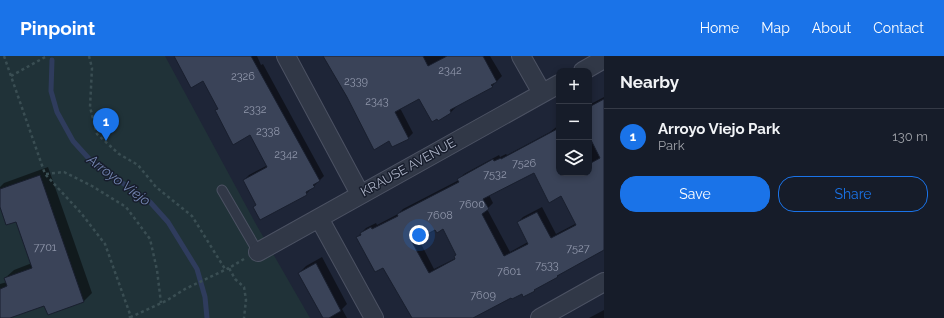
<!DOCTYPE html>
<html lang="en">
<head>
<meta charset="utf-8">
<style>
  :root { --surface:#161c29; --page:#1f2531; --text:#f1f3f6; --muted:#9ea1a8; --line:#353a46; --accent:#1a73e8 }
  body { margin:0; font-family:Raleway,sans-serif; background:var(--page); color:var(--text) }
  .controls { position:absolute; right:12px; top:12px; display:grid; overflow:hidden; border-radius:8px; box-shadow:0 2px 6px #0003 }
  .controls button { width:36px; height:36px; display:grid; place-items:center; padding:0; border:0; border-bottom:1px solid var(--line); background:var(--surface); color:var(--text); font:20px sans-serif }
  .you { position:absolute; left:419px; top:179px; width:14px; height:14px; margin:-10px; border:3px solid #fff; border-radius:50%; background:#1a73e8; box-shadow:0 0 0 6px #1a73e833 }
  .badge { display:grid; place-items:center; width:26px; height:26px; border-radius:50%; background:var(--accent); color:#fff; font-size:13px; font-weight:700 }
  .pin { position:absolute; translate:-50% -33px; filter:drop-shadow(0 1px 2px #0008) }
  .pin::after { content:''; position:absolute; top:21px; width:14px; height:12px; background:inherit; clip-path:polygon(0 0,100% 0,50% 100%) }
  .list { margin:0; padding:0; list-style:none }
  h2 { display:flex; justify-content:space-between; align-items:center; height:52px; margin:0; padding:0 16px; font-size:17px }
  h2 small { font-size:13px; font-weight:400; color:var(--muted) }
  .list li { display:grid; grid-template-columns:26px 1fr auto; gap:12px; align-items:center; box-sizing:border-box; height:56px; padding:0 16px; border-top:1px solid var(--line) }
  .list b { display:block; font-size:15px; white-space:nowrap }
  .list p { margin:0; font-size:13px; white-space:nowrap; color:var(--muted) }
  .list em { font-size:13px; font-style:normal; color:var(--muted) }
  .actions { display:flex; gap:8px; padding:12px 16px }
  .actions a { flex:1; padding:9px 0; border:1px solid var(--accent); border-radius:16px; text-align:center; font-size:14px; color:var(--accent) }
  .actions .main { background:var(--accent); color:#fff }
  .icon { flex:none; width:22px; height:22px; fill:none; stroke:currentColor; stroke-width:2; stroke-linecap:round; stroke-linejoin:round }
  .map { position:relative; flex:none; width:604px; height:262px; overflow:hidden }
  header { display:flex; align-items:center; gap:24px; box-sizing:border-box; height:56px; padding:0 20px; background:var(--accent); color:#fff }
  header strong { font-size:19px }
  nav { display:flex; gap:22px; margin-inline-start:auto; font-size:14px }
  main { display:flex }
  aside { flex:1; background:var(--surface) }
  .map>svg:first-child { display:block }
  .green { fill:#203238 }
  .shadow { fill:#0007; fill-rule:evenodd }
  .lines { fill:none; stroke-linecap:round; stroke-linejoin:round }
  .stream { stroke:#2f3c5d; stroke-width:5 }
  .building { fill:#3a4358; stroke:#191f2e; fill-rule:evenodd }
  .lane-casing { stroke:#4c5263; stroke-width:11 }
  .street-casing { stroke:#4c5263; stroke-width:20 }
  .path { stroke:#3a4e53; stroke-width:2.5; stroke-dasharray:3 3; stroke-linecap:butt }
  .lane { stroke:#313847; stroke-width:9 }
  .street { stroke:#313847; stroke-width:18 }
  .labels { text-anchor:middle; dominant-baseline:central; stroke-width:3; stroke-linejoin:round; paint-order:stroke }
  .number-label { font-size:11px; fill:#8f96aa }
  .street-label { font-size:13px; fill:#abb2c5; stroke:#171d2c }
  .water-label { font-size:14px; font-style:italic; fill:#7284af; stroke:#171d2c }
</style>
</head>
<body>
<header>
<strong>Pinpoint</strong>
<nav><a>Home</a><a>Map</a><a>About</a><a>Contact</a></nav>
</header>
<main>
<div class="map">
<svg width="604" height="262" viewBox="0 0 604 262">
  <rect width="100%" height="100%" fill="#1e2537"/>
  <!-- green -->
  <path class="green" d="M 0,0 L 165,0 L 257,170 L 310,262 L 0,262 Z"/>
  <!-- shadow -->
  <path class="shadow" d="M 175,0 L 257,0 L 261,9 L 263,8 L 324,120 L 306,138 L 257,148 L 244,124 L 249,119 L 268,109 L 251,77 L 216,54 L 219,52 L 204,24 Z
    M 324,0 L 490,0 L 502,20 L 492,30 L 455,50 L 456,51 L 451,56 L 438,63 L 419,42 L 400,52 L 413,77 L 408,82 L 390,84 L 347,41 Z
    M 604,41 L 604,193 L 562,215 L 557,221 L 522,237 L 512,240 L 473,262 L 413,262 L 384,210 L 357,182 L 361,177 L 366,172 L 376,167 L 377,169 L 398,158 L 403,153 L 459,124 L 459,123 L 464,118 L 499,99 L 500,101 L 506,98 L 507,99 L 550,76 L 559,69 L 559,117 L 589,117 L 589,49 ZM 535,116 L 562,139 L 577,167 L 556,178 L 542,151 L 523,161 L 518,166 L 528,186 L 510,196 L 487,153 L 493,147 L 489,139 ZM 444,172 L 457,198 L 456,202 L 434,213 L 418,182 L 436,173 Z
    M 48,111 L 92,237 L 84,245 L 48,258 L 45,248 L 7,262 L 0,262 L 0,228 L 7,226 L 5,222 L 14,214 L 32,207 L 16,165 L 0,148 L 0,131 L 4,127 Z
    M 322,201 L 347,248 L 342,253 L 347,262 L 324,262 L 299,217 L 306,210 Z
    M 604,254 L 604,262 L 589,262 Z"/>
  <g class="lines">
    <!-- stream -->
    <path class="stream" d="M 52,4 L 51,35 L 57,56 L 73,85 L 92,106 L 150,146 L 168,166 L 197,213 L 205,241 L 207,262"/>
  </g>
  <!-- building -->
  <path class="building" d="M 174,0 L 251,0 L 320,125 L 313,129 L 315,131 L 306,136 L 307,139 L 260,164 L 253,151 L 256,149 L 243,124 L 267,111 L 250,79 L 233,89 L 215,54 L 218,53 L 203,25 L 191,32 Z
    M 323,0 L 423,0 L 428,10 L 447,0 L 483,0 L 497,26 L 491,29 L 493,31 L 450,54 L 451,57 L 438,65 L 437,63 L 432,66 L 419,43 L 395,56 L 409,83 L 392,91 L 389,85 L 374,94 L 347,41 Z
    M 604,43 L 604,194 L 557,220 L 558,221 L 534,234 L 535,235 L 523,241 L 522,238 L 512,243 L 511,242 L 473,262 L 412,262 L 383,212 L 375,216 L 356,181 L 361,179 L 360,177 L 371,171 L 372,173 L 398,160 L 397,158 L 459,126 L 457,123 L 493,103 L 494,105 L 501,102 L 501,103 L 559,72 L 559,117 L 589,117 L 589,108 L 600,102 L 589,80 L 589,51 ZM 534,117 L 549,147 L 561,140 L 576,169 L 551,182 L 537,156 L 517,166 L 528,188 L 504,200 L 482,158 L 489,153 L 483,143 ZM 443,173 L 456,199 L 454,200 L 455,203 L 429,217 L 412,186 L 435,174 L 437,177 Z
    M 40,119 L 84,246 L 48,259 L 44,250 L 10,262 L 0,262 L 0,233 L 7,230 L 4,222 L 32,212 L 16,166 L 6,169 L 0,151 L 0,133 Z
    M 316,207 L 341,255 L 329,262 L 323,262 L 298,217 Z"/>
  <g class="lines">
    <defs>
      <path id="lane" d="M 222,134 L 258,196"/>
      <path id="street" d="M 286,0 L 360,138
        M 521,0 L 542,37
        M 583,15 L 604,3
        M 319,162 L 374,262
        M 258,196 L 559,28
        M 540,262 L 604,226"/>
    </defs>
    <!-- lane casing -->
    <use href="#lane" class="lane-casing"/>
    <!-- street casing -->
    <use href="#street" class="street-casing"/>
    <!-- path -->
    <path class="path" d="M 4,0 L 45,118 L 81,157 L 105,188 L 131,261 L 127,262
      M 89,0 L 92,12 L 90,51 L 97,78 L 119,98 L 138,109 L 156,131 L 192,160 L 225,213
      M 11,20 L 47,0
      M 46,118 L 64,116 L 92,130 L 126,151 L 150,183 L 157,214 L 161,247
      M 244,203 L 229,212 L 235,223 L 244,231 L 246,244 L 244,262
      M 131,262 L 131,261 L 166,245 L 185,233 L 229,212"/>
    <!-- lane -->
    <use href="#lane" class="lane"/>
    <!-- street -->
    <use href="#street" class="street"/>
  </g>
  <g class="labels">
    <!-- number labels -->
    <g class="number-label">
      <text x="450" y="14">2342</text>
      <text x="243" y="20">2326</text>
      <text x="356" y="25">2339</text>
      <text x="377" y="45">2343</text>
      <text x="255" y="53">2332</text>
      <text x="268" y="75">2338</text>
      <text x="286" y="98">2342</text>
      <text x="524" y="107">7526</text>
      <text x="495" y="118">7532</text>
      <text x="472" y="148">7600</text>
      <text x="440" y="159">7608</text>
      <text x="45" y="191">7701</text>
      <text x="578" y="192">7527</text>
      <text x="547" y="209">7533</text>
      <text x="509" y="215">7601</text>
      <text x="483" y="239">7609</text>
    </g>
    <!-- street labels -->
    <g class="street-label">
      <text transform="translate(408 111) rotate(-29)">KRAUSE AVENUE</text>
    </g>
    <!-- water labels -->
    <g class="water-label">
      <text transform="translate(119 124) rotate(37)">Arroyo Viejo</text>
    </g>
  </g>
</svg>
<div class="controls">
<button>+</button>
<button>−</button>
<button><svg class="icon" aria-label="layers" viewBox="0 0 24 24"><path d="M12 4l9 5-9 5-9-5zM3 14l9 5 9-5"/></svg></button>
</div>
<div class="you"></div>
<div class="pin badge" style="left:106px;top:85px">1</div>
</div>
<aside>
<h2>Nearby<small></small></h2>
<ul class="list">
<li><span class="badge">1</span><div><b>Arroyo Viejo Park</b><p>Park</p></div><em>130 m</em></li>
</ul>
<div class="actions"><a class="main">Save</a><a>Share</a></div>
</aside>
</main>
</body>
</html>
